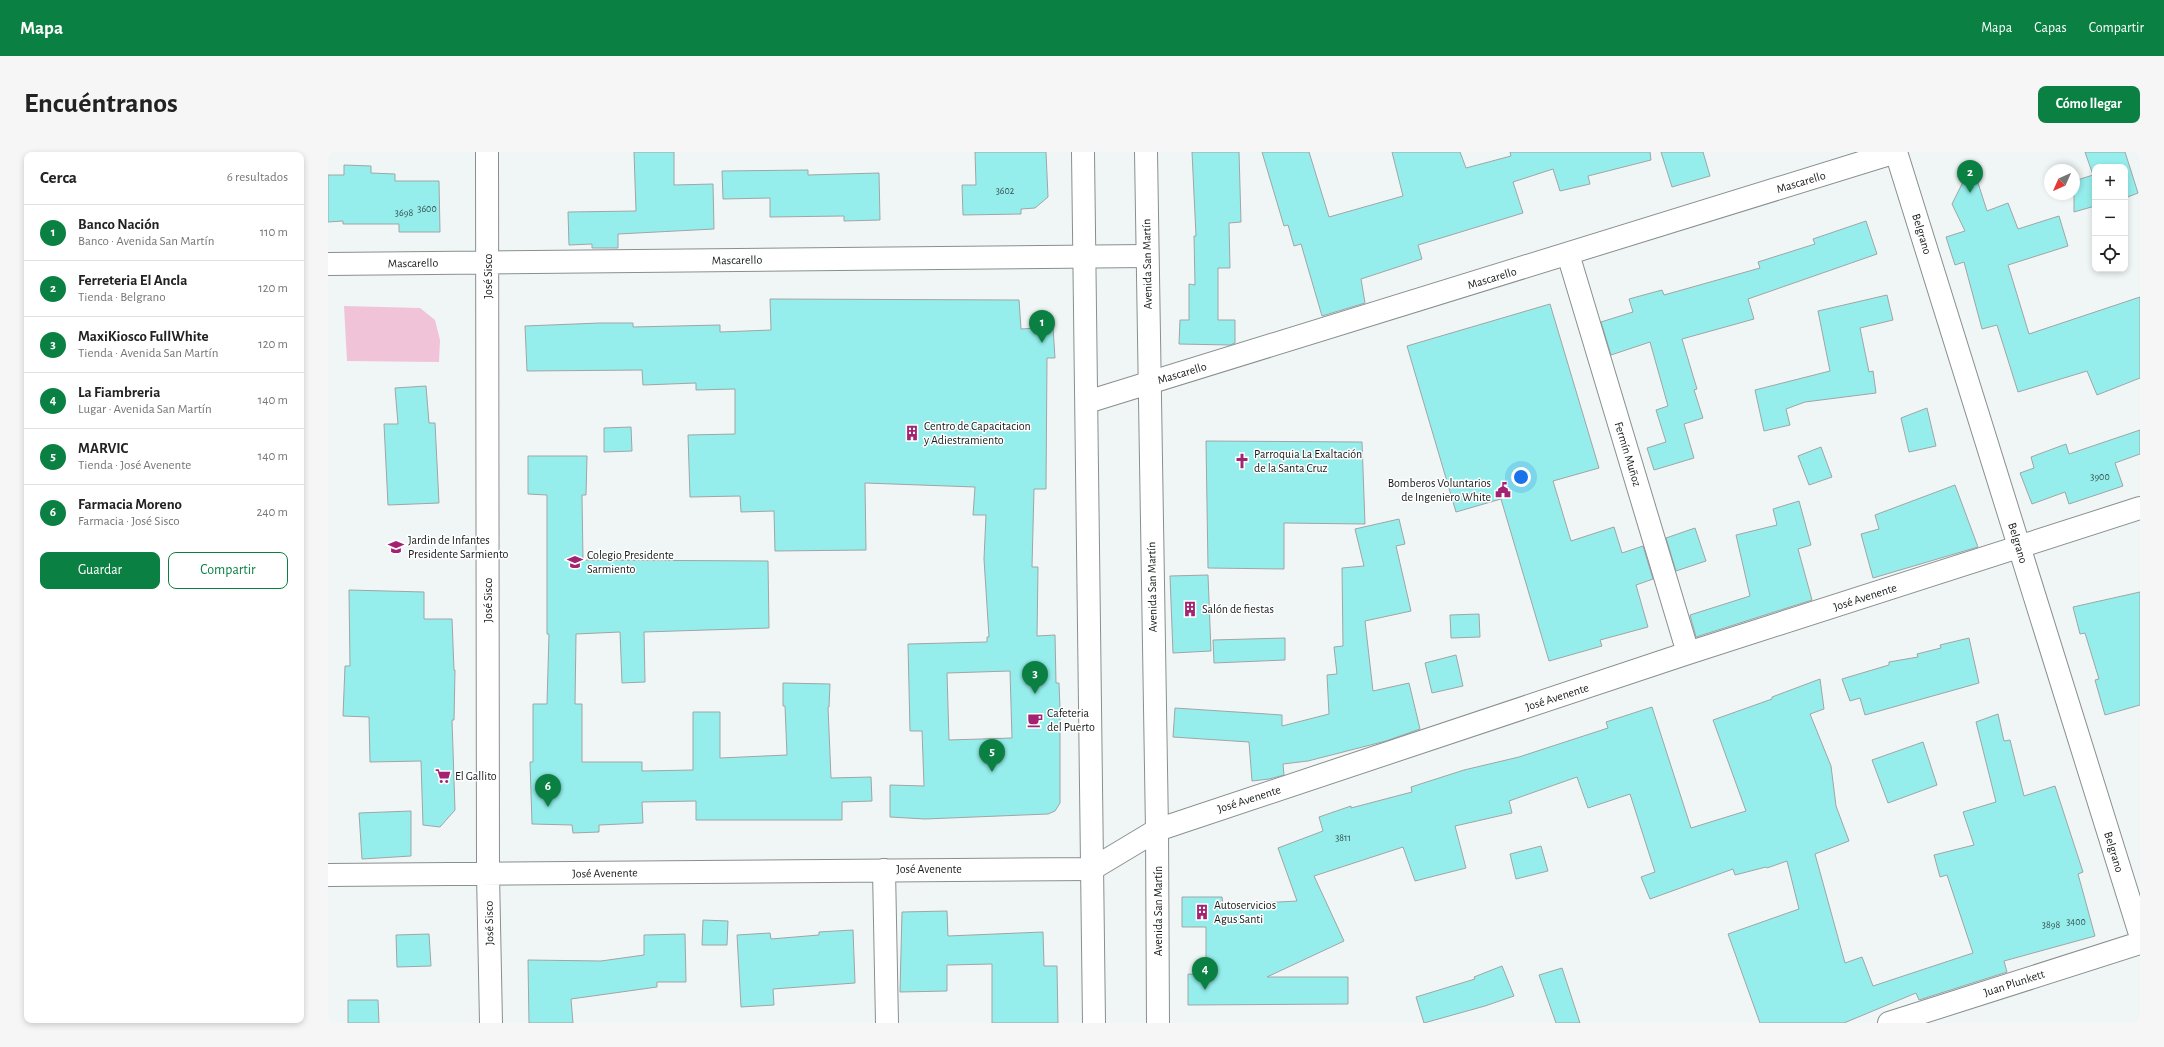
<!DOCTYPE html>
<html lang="es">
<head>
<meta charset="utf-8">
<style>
  :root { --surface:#fff; --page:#f6f6f6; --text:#222; --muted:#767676; --line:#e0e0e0; --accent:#0b8043 }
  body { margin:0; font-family:"Alegreya Sans",sans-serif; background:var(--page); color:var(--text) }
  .controls { position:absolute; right:12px; top:12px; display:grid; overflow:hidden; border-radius:8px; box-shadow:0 2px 6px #0003 }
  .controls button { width:36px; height:36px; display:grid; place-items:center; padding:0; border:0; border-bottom:1px solid var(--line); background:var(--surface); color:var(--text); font:20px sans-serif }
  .compass { position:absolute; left:1716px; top:12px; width:36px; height:36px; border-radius:50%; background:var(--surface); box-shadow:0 2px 6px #0003; rotate:225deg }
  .you { position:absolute; left:1193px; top:325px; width:14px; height:14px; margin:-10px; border:3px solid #fff; border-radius:50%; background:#1a73e8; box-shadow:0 0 0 6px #1a73e833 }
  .badge { display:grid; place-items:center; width:26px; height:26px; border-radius:50%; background:var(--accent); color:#fff; font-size:13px; font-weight:700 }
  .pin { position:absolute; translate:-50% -33px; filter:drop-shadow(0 1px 2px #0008) }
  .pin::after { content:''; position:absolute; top:21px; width:14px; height:12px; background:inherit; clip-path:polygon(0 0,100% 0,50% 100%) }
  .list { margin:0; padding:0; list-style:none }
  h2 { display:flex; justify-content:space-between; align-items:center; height:52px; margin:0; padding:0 16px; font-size:17px }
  h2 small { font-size:13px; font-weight:400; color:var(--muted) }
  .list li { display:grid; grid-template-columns:26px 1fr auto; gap:12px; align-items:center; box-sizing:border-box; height:56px; padding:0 16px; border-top:1px solid var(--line) }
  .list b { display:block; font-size:15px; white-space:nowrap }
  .list p { margin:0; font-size:13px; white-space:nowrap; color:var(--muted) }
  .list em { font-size:13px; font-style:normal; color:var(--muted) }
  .actions { display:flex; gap:8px; padding:12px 16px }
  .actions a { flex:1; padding:9px 0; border:1px solid var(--accent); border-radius:8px; text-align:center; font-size:14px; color:var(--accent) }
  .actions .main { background:var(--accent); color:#fff }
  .icon { flex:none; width:22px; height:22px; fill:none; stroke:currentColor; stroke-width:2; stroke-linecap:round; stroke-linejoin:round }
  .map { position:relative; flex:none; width:1812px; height:871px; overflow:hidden; border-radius:8px }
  header { display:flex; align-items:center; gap:24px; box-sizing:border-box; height:56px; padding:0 20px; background:var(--accent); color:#fff }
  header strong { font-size:19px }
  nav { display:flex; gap:22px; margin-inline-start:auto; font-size:14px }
  .intro { display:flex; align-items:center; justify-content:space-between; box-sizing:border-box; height:96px; padding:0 24px }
  h1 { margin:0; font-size:28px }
  .button { padding:10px 18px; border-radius:8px; background:var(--accent); color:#fff; font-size:14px; font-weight:700 }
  main { display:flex; gap:24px; padding:0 24px }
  aside { flex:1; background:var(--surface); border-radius:8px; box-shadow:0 2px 6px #0003 }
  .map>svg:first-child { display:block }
  .green { fill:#f0c3d8 }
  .building { fill:#95eeec; stroke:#a0a5a5; fill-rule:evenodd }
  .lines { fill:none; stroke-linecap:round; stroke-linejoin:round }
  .minor-casing { stroke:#898f8f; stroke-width:24 }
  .major-casing { stroke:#898f8f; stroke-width:24 }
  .minor { stroke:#fff; stroke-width:22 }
  .major { stroke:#fff; stroke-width:22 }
  .labels { text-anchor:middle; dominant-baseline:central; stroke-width:3; stroke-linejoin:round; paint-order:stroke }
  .number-label { font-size:10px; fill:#364f4e }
  .street-label { font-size:12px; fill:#171a1a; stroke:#fff }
  .poi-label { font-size:12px; fill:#171a1a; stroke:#fff; text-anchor:start }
</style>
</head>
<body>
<header>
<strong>Mapa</strong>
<nav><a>Mapa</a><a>Capas</a><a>Compartir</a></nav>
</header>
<div class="intro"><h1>Encuéntranos</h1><a class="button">Cómo llegar</a></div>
<main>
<aside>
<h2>Cerca<small>6 resultados</small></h2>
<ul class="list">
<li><span class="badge">1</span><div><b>Banco Nación</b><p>Banco · Avenida San Martín</p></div><em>110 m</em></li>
<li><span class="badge">2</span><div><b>Ferreteria El Ancla</b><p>Tienda · Belgrano</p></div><em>120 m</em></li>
<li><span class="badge">3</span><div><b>MaxiKiosco FullWhite</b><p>Tienda · Avenida San Martín</p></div><em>120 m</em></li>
<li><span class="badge">4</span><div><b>La Fiambreria</b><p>Lugar · Avenida San Martín</p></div><em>140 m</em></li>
<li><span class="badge">5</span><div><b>MARVIC</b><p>Tienda · José Avenente</p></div><em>140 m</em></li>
<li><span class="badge">6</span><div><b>Farmacia Moreno</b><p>Farmacia · José Sisco</p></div><em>240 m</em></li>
</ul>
<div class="actions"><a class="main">Guardar</a><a>Compartir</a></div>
</aside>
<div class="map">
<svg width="1812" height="871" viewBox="0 0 1812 871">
  <rect width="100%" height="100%" fill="#f0f6f6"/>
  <!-- green -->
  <path class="green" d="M 16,154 L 92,156 L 107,168 L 112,188 L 111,210 L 19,209 Z"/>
  <!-- building -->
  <path class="building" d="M 306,0 L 346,0 L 346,33 L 385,32 L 386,77 L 290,82 L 290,96 L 264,96 L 264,92 L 241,93 L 240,60 L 308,59 Z
    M 647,0 L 718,0 L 720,45 L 707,56 L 693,57 L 693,62 L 635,63 L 634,33 L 648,33 Z
    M 864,0 L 911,0 L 913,70 L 901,71 L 902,116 L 890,116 L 890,168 L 907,168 L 907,191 L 902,193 L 851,192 L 852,168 L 861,168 L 861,132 L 867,133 L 866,84 L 868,84 Z
    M 934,0 L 981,0 L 1001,65 L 1075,44 L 1064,0 L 1132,0 L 1138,16 L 1183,4 L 1182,0 L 1322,0 L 1323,8 L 1260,24 L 1262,32 L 1232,39 L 1225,17 L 1185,30 L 1195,61 L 1090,93 L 1094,107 L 1033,127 L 1037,151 L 994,164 L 973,92 L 966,94 L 960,73 L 956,74 Z
    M 1333,0 L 1375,0 L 1382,24 L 1344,35 Z
    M 1757,0 L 1797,0 L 1810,41 L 1797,46 L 1797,15 L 1767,15 L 1767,54 L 1746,60 L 1746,29 L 1765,23 Z
    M 1644,12 L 1659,59 L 1680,51 L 1690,77 L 1731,64 L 1740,94 L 1680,113 L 1701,182 L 1812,145 L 1812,226 L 1769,243 L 1759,219 L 1690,240 L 1669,173 L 1654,177 L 1636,110 L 1627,113 L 1618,85 L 1637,79 L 1624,52 Z
    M 16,13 L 43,14 L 43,21 L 67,22 L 67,29 L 111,29 L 112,80 L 71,80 L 71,72 L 15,72 L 15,69 L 0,70 L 0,23 L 16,23 Z
    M 480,18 L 480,23 L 551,21 L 552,68 L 516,69 L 516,64 L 442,65 L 442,46 L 395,47 L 394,19 Z
    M 1538,69 L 1549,102 L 1420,147 L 1426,167 L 1354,187 L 1369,237 L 1366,238 L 1375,266 L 1356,272 L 1366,306 L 1326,318 L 1319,296 L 1338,290 L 1328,258 L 1340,254 L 1322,190 L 1283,203 L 1273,170 L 1305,160 L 1301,147 L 1334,138 L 1336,143 L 1432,116 L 1430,110 L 1487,92 L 1485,87 Z
    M 1559,143 L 1565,168 L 1532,176 L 1541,220 L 1545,219 L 1548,241 L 1477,250 L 1458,257 L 1462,273 L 1436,279 L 1427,238 L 1502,219 L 1490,159 Z
    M 442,147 L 691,148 L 693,177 L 725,175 L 727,206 L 719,206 L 718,337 L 706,337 L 704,415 L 710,415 L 709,484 L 727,483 L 728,531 L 731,531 L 732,556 L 732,651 L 727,659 L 720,662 L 597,667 L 562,665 L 562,633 L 596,634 L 594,579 L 582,579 L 580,492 L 659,490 L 659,485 L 661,485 L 656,407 L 658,363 L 645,363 L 647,335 L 537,331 L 538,398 L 447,399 L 446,359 L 413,360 L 412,344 L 362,345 L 360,283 L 407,282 L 407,237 L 368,238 L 368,231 L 315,233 L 314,218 L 199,219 L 197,174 L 272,171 L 305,171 L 305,175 L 392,173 L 392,180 L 443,178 ZM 682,519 L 684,586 L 621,588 L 619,521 Z
    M 1222,152 L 1271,316 L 1225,329 L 1243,389 L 1286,375 L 1294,401 L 1315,394 L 1325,427 L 1308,433 L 1320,475 L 1272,488 L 1274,494 L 1221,509 L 1173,347 L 1128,360 L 1079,194 Z
    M 98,234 L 101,271 L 107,271 L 111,351 L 60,353 L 56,272 L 70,272 L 67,236 Z
    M 1599,256 L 1608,294 L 1581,300 L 1573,266 Z
    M 303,275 L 304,299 L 276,300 L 276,276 Z
    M 1812,278 L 1812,302 L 1787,311 L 1795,334 L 1741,352 L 1737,340 L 1704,352 L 1692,321 L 1706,316 L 1703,305 L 1738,292 L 1741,302 Z
    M 878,289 L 1034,290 L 1037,372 L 956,371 L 956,417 L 880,416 Z
    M 1493,295 L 1504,325 L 1481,333 L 1470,304 Z
    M 200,304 L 259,304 L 258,343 L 254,343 L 255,408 L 440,409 L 441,476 L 316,480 L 317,530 L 294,531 L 292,480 L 248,482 L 247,552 L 254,552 L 254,610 L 314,610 L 314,619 L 365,618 L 365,560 L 392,560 L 392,606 L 459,603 L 457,554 L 455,554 L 455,531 L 502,532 L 501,555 L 500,555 L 503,626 L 543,625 L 544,649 L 514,650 L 514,668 L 368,668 L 368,649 L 314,650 L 315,671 L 271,673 L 271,680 L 245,681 L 244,673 L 204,672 L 202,610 L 205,610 L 205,552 L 219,552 L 221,482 L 219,482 L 219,343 L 200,342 Z
    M 1627,333 L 1650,395 L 1545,426 L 1533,382 L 1551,377 L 1547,363 Z
    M 1471,349 L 1483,393 L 1470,397 L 1484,448 L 1368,485 L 1362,463 L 1422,444 L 1408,383 L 1449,373 L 1445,357 Z
    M 1071,367 L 1077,392 L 1068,394 L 1083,459 L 1037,469 L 1045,539 L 1081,531 L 1092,577 L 1058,589 L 980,609 L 955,612 L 956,623 L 941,627 L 924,629 L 921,590 L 845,585 L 847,556 L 954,563 L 954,574 L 1001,562 L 999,523 L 1009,522 L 1006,495 L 1015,494 L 1014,416 L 1036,414 L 1027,377 Z
    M 1367,376 L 1378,409 L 1348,419 L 1338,386 Z
    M 880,423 L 883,499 L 845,501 L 842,424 Z
    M 21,438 L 96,440 L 96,467 L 124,467 L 126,518 L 127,518 L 126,568 L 124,568 L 127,658 L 112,675 L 95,673 L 93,609 L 42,610 L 41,565 L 15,564 L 17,514 L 22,514 Z
    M 1812,440 L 1812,553 L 1777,563 L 1767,528 L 1771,527 L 1757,481 L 1752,482 L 1745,455 Z
    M 1151,462 L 1152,485 L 1123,486 L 1122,463 Z
    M 957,486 L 957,508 L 886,511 L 885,488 Z
    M 1641,486 L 1651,531 L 1537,563 L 1532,546 L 1522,549 L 1514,527 L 1561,513 L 1561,510 L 1590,505 L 1589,502 L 1613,496 L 1612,493 Z
    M 1128,503 L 1135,534 L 1104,541 L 1097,511 Z
    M 1492,527 L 1496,557 L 1482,562 L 1503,614 L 1508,654 L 1521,689 L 1487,702 L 1517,811 L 1534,805 L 1545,834 L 1645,801 L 1619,723 L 1612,725 L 1606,703 L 1646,693 L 1635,660 L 1668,650 L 1648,570 L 1670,562 L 1676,589 L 1682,588 L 1696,644 L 1727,634 L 1755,720 L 1750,722 L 1767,784 L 1676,809 L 1679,820 L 1591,848 L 1588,841 L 1516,871 L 1432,871 L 1400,782 L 1471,757 L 1459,709 L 1439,716 L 1438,715 L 1407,723 L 1405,717 L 1322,747 L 1313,725 L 1327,720 L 1302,642 L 1260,656 L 1249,625 L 1181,649 L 1184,661 L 1127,674 L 1138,716 L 1087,729 L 1075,695 L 986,724 L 1016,789 L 939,825 L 1020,825 L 1020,852 L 860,853 L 860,822 L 878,823 L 878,775 L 854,775 L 854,745 L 894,745 L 895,753 L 969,749 L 950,696 L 995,679 L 991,665 L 1023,654 L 1023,656 L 1084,640 L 1083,635 L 1136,618 L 1191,605 L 1280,576 L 1278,570 L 1324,555 L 1363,676 L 1418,659 L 1385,568 L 1444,547 L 1444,545 Z
    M 1595,590 L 1609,633 L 1560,651 L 1544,608 Z
    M 83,659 L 83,704 L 34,707 L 31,661 Z
    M 1213,694 L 1220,719 L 1188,727 L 1182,702 Z
    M 619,759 L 620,784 L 715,780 L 716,814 L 729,814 L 730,871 L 664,871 L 664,812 L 619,813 L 619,839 L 572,840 L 574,760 Z
    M 375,768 L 400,769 L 399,793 L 374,793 Z
    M 525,778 L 527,831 L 445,837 L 446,853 L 413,855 L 409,783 L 442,781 L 443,787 L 491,783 L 491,780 Z
    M 101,782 L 103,814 L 69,815 L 68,783 Z
    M 357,782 L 358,830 L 329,830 L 329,835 L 243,847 L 245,871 L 201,871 L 200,808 L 273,809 L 316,803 L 316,783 Z
    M 1174,814 L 1186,844 L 1157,854 L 1096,871 L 1088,845 L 1147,827 L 1146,825 Z
    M 1234,816 L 1252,871 L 1228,871 L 1211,823 Z
    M 20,848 L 50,848 L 51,871 L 20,871 Z"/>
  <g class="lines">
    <defs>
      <path id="minor" d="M 159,0 L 160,722 L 163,871
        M 1240,102 L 1360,501
        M 0,112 L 819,104
        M 759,250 L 1568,0 L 1812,782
        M 556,718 L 559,871
        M 0,723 L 764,717 L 829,678 L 1360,501 L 1812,356
        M 1561,871 L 1812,791"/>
      <path id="major" d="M 755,0 L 766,871
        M 818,0 L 829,678 L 830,871"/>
    </defs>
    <!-- minor casing -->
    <use href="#minor" class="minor-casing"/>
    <!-- major casing -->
    <use href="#major" class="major-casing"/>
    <!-- minor -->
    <use href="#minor" class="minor"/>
    <!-- major -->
    <use href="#major" class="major"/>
  </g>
  <!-- icons -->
  <defs>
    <symbol id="building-bare" viewBox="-9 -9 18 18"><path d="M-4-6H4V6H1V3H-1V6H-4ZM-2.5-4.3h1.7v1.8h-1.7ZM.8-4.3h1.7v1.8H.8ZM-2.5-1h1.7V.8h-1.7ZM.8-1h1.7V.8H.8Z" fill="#a32271" stroke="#fff" stroke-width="2.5" paint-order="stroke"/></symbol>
    <symbol id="church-bare" viewBox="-9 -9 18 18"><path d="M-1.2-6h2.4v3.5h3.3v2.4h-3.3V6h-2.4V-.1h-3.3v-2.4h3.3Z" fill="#a32271" stroke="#fff" stroke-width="2.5" paint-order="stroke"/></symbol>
    <symbol id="civic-bare" viewBox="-9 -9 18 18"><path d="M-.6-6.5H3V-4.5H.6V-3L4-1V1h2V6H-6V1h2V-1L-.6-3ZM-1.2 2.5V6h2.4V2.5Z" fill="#a32271" stroke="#fff" stroke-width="2.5" paint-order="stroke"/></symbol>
    <symbol id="school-bare" viewBox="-9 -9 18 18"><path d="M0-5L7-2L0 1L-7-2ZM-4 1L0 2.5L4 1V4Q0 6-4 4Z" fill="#a32271" stroke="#fff" stroke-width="2.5" paint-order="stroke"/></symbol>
    <symbol id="cafe-bare" viewBox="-9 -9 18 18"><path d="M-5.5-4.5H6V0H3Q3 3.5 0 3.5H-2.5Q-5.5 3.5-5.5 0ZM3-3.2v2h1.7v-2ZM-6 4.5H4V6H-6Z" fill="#a32271" stroke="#fff" stroke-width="2.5" paint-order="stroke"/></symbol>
    <symbol id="supermarket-bare" viewBox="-9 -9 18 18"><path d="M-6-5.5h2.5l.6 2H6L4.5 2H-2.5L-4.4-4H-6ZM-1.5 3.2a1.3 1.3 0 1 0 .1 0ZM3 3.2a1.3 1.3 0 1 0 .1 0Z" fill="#a32271" stroke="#fff" stroke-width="2.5" paint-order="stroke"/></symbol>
  </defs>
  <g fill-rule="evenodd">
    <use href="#building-bare" x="573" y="270" width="22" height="22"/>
    <use href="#church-bare" x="903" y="298" width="22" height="22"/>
    <use href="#civic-bare" x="1164" y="327" width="22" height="22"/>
    <use href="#school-bare" x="57" y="384" width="22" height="22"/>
    <use href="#school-bare" x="236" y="399" width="22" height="22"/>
    <use href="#building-bare" x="851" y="446" width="22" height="22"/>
    <use href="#cafe-bare" x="696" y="557" width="22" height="22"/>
    <use href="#supermarket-bare" x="104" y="613" width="22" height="22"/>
    <use href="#building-bare" x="863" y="749" width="22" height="22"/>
  </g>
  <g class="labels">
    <!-- number labels -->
    <g class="number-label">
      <text x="677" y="39">3602</text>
      <text x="99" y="57">3600</text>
      <text x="76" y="61">3698</text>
      <text x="1772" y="325">3900</text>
      <text x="1015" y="686">3811</text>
      <text x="1748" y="770">3400</text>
      <text x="1723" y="773">3898</text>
    </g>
    <!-- street labels -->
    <g class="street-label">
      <text transform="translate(1473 30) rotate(-17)">Mascarello</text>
      <text transform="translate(1594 82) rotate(73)">Belgrano</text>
      <text transform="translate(409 108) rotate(-1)">Mascarello</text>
      <text transform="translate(85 111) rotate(-1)">Mascarello</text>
      <text transform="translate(819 112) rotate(-91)">Avenida San Martín</text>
      <text transform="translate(160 124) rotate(-90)">José Sisco</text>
      <text transform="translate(1164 126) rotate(-17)">Mascarello</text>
      <text transform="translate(854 221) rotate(-17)">Mascarello</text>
      <text transform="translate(1300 302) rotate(73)">Fermín Muñoz</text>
      <text transform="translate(1690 391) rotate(73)">Belgrano</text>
      <text transform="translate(824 435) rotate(-91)">Avenida San Martín</text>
      <text transform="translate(1537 445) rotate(-18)">José Avenente</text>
      <text transform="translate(160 448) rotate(-90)">José Sisco</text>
      <text transform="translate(1229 545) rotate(-18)">José Avenente</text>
      <text transform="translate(921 647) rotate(-18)">José Avenente</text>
      <text transform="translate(1786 700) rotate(73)">Belgrano</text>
      <text x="601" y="717">José Avenente</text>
      <text transform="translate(277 721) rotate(-1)">José Avenente</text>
      <text transform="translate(830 759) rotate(-90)">Avenida San Martín</text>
      <text transform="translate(161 771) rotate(-91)">José Sisco</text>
      <text transform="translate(1686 831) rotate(-18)">Juan Plunkett</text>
    </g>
    <!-- poi labels -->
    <g class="poi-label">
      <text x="596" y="274">Centro de Capacitacion<tspan x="596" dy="14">y Adiestramiento</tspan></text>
      <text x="926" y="302">Parroquia La Exaltación<tspan x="926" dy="14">de la Santa Cruz</tspan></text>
      <text x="1163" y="331" text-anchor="end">Bomberos Voluntarios<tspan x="1163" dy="14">de Ingeniero White</tspan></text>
      <text x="80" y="388">Jardin de Infantes<tspan x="80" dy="14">Presidente Sarmiento</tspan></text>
      <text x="259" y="403">Colegio Presidente<tspan x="259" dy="14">Sarmiento</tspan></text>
      <text x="874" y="457">Salón de fiestas</text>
      <text x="719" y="561">Cafeteria<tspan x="719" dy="14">del Puerto</tspan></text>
      <text x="127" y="624">El Gallito</text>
      <text x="886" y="753">Autoservicios<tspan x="886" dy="14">Agus Santi</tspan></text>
    </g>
  </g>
</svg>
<div class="controls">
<button>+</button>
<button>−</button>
<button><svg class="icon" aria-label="locate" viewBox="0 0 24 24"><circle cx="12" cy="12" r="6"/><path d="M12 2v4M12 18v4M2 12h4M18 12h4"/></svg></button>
</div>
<svg class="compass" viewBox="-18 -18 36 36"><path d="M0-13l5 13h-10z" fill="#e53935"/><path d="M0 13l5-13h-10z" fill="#767676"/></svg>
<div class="you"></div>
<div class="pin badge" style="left:714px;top:191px">1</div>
<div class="pin badge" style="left:1642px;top:41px">2</div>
<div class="pin badge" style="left:707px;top:542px">3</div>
<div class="pin badge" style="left:877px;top:838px">4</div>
<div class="pin badge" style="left:664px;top:620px">5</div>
<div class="pin badge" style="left:220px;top:655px">6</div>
</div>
</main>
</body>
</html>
